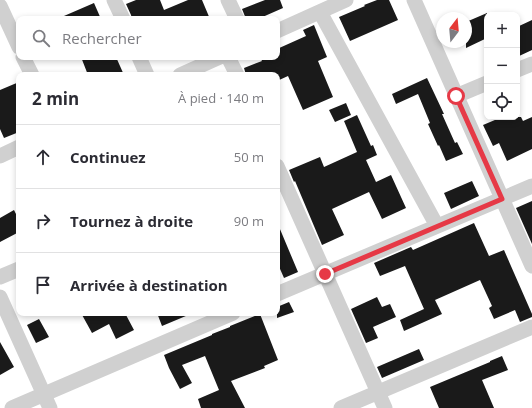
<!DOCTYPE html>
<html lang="fr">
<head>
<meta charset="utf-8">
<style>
  :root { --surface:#fff; --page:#f7f7f7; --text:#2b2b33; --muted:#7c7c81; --line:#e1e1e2 }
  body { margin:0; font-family:"Open Sans",sans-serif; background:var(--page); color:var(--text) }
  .controls { position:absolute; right:12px; top:12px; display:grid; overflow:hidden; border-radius:8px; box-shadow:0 2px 6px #0003 }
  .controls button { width:36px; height:36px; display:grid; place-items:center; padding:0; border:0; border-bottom:1px solid var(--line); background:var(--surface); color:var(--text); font:20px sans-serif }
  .compass { position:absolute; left:436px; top:12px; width:36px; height:36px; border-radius:50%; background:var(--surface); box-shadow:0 2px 6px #0003; rotate:16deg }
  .stop { position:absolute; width:12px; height:12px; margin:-9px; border:3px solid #e63946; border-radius:50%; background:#fff }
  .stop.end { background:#e63946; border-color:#fff; box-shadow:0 1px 4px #0008 }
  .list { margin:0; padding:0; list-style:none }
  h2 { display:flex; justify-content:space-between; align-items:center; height:52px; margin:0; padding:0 16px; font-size:17px }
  h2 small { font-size:13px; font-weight:400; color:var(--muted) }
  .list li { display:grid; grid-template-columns:26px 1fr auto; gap:12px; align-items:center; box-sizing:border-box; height:64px; padding:0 16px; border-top:1px solid var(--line) }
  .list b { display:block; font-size:15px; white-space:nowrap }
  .list em { font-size:13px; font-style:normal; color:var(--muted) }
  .icon { flex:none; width:22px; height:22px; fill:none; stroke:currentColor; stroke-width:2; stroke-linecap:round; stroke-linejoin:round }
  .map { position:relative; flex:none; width:532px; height:408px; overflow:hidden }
  .search { position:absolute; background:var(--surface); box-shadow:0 2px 6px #0003; left:16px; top:16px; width:264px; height:44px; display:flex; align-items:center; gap:10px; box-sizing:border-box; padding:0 14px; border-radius:8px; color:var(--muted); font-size:15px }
  .panel { position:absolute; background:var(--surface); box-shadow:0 2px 6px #0003; left:16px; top:72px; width:264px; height:244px; border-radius:8px }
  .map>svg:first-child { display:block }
  .building { fill:#1a1a1a }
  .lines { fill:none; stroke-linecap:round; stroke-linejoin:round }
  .minor { stroke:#d0d0d0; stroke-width:15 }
  .route { stroke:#e63946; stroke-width:5 }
</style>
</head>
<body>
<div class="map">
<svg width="532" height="408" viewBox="0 0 532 408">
  <rect width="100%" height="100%" fill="#fff"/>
  <!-- building -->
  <path class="building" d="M 136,0 L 160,0 L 164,10 L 188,0 L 202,0 L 210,19 L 132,19 L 131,15 L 126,4 Z
    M 265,0 L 280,0 L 283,8 L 258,19 L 246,19 L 242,9 Z
    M 377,0 L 389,0 L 398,20 L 350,41 L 339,17 L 365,6 L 364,5 Z
    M 94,3 L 101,19 L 57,19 Z
    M 487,13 L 487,38 L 466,48 L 466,22 Z
    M 532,20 L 532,50 L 517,57 L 517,27 Z
    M 314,25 L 327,57 L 318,61 L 333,97 L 303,110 L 288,76 L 277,81 L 277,75 L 246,75 L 244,68 L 262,61 L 260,57 L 277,57 L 277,49 L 306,36 L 303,30 Z
    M 81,57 L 116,57 L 124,75 L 88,75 Z
    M 427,78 L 444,114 L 442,114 L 455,143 L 457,142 L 463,154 L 446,161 L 439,145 L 438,146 L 428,124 L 430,123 L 418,94 L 396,104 L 392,94 Z
    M 19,82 L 19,132 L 4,138 L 0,129 L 0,90 Z
    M 346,103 L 351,115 L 335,122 L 329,110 Z
    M 357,115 L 371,146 L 373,145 L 377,155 L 366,160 L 376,182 L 391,175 L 406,208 L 382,219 L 369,192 L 332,209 L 344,235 L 322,245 L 295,181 L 294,182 L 289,170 L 320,157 L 324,167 L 357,152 L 344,121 Z
    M 502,117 L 521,117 L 523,121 L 532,117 L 532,149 L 507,161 L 499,143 L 493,146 L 483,125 Z
    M 472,181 L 479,196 L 451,209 L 444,193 Z
    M 532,201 L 532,244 L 516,208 Z
    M 14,210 L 19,220 L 19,232 L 0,242 L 0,218 Z
    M 277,222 L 298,272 L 284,278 L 277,262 Z
    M 474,223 L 489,256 L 504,250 L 532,314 L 532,317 L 520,322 L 515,310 L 494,319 L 489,308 L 492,306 L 480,280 L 435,300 L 442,314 L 404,331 L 400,320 L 424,309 L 405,266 L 380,276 L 374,263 L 411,247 L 413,250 Z
    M 377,297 L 382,307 L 390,304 L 396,317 L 373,327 L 378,338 L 366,343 L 351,309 Z
    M 289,302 L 294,312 L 277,318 L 277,307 Z
    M 81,313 L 130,313 L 126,315 L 134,330 L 116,339 L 109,324 L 92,333 Z
    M 157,313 L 193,313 L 162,326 Z
    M 260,314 L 278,360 L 264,366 L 265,368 L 231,381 L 245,408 L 201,408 L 198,399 L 219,390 L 205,356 L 182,365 L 192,383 L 180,389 L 169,368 L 164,355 L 212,335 L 212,334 L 230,327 L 230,326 Z
    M 39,319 L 49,337 L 36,343 L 27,325 Z
    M 0,342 L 14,367 L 0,375 Z
    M 419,349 L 424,360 L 382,378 L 377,367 Z
    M 502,356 L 508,370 L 482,380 L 494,408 L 439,408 L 430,387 L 490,362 L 490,361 Z"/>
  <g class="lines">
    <!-- minor -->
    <path class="minor" d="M 114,0 L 123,19
      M 228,0 L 237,19
      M 414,0 L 532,266
      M 0,6 L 19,47
      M 320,12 L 437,226
      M 277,31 L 346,0
      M 23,57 L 32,75
      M 139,57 L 147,75
      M 228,57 L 237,75
      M 517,70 L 532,64
      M 180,75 L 220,57
      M 456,96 L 487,83
      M 0,156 L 19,147
      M 277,166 L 385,408
      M 0,277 L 19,269
      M 277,294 L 532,186
      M 0,297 L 50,408
      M 12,408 L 233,313
      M 341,408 L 532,327"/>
  </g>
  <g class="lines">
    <!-- route -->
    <path class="route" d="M 325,274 L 502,199 L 456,96"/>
  </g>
</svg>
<div class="controls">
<button>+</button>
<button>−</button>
<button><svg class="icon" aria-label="locate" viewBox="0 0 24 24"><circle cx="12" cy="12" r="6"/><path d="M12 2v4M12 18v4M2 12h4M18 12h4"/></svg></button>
</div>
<svg class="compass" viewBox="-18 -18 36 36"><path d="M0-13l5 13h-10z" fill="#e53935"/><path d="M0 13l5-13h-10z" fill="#7c7c81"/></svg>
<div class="stop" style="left:456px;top:96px"></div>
<div class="stop end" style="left:325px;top:274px"></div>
<div class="search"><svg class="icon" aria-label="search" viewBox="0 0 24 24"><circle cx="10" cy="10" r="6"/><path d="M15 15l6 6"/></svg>Rechercher</div>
<section class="panel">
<h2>2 min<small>À pied · 140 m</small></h2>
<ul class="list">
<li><svg class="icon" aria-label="ahead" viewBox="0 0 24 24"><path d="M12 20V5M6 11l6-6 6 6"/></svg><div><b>Continuez</b></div><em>50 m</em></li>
<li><svg class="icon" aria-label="right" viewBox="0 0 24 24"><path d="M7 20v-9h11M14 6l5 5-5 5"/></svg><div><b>Tournez à droite</b></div><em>90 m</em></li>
<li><svg class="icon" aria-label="arrive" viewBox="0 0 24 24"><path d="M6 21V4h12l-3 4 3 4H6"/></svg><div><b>Arrivée à destination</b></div></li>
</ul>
</section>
</div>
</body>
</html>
